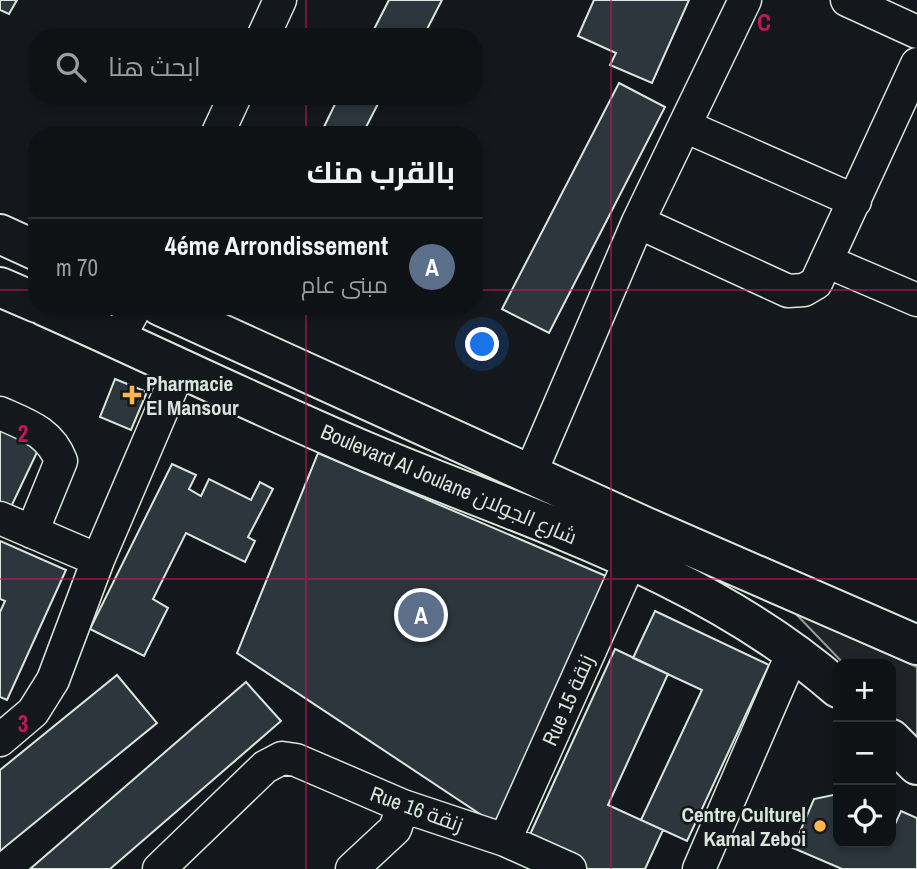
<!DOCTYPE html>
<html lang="ar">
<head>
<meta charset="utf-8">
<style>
  :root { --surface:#0f1215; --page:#1d2022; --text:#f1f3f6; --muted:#9b9ea0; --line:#2f3234; --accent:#0b8043 }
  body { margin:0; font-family:"Archivo Narrow",Cairo,sans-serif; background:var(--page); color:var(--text); direction:rtl }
  .controls { position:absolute; right:21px; bottom:21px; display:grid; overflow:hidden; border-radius:14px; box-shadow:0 4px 10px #0003 }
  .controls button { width:63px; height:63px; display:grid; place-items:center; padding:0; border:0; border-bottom:2px solid var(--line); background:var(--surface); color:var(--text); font:35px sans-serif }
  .you { position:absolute; left:483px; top:345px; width:24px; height:24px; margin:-18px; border:5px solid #fff; border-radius:50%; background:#1a73e8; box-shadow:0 0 0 10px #1a73e833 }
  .badge { display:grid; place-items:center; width:46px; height:46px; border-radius:50%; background:var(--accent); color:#fff; font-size:23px; font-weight:700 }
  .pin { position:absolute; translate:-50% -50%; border:4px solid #fff; box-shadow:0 2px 7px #0006 }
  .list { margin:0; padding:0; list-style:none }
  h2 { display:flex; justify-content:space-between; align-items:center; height:91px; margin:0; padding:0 28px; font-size:30px }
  h2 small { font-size:23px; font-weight:400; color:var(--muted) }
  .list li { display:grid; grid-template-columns:46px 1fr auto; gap:21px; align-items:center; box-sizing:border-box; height:98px; padding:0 28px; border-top:2px solid var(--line) }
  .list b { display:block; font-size:26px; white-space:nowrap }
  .list p { margin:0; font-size:23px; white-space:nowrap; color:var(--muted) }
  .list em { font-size:23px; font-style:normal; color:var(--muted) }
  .icon { flex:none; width:38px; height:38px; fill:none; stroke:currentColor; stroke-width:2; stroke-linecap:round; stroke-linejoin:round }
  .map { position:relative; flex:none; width:917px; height:869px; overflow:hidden; direction:ltr }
  .search { position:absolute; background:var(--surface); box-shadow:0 4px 10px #0003; left:28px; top:28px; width:455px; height:77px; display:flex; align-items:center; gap:18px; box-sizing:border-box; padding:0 24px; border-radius:28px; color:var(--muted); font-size:26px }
  .panel { position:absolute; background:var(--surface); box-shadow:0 4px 10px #0003; left:28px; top:126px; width:455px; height:189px; border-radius:28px; direction:rtl }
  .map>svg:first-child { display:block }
  .green { fill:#202428; stroke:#939e99; stroke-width:2 }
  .building { fill:#2c363c; stroke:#d8e6dc; stroke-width:2 }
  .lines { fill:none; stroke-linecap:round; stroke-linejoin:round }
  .minor-casing { stroke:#d8e6dc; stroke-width:35 }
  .major-casing { stroke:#d8e6dc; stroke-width:42 }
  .minor { stroke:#14181c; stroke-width:32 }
  .major { stroke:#14181c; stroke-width:38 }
  .grid { fill:none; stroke:#c2185b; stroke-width:2; stroke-opacity:0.55 }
  .poi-dot { fill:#ffb74d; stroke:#14181c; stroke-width:2.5 }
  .labels { text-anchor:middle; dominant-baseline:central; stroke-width:5; stroke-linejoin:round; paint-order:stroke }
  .poi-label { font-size:21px; font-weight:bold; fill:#d8e6dc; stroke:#14181c; text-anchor:start }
  .street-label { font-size:21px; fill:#d8e6dc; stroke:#14181c }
  .grid-label { font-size:23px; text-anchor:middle; font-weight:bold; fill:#c2185b; stroke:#14181c; stroke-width:5; stroke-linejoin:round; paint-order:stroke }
</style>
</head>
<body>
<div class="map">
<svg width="917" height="869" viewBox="0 0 917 869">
  <rect width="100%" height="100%" fill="#14181c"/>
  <!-- green -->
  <path class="green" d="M 795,613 L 917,667 L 917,742 L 891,714 L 891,664 L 844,664 Z"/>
  <!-- building -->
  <path class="building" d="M 0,0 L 17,0 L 9,14 L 0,10 Z
    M 389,0 L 442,0 L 423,37 L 370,37 Z
    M 594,0 L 689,0 L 652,83 L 610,65 L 616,53 L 578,36 Z
    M 619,83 L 665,107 L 549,333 L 502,309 Z
    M 339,96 L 382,96 L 362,135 L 320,135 Z
    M 115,379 L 147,392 L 131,430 L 100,417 Z
    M 0,427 L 40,446 L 9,511 L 0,507 Z
    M 318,453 L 606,576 L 498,826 L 237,653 Z
    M 172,464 L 196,475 L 189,489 L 201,496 L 209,479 L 251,500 L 260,482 L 273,489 L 248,537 L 255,541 L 245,562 L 186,533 L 153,599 L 168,608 L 144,656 L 90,629 Z
    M 0,541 L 66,570 L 7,700 L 0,697 L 0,612 L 5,601 L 0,599 Z
    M 655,611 L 769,665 L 687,841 L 641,820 L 702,690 L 633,658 Z
    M 615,649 L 668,674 L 608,805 L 663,830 L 645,869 L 587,869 L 527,841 Z
    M 117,675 L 157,723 L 0,851 L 0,770 Z
    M 246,682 L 281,721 L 110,869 L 30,869 Z
    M 838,794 L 838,843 L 891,843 L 891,833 L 901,811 L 917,818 L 917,869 L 842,869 L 793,848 L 814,799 Z"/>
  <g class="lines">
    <defs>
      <path id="minor" d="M 847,0 L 917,32
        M 263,37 L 280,0
        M 685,126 L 855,201
        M 217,135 L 235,96
        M 638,222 L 788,291 L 804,290 L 816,283 L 917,64
        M 826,261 L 917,300
        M 118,339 L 136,306
        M 0,413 C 27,425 50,432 61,461 L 32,532
        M 530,474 L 638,222 L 745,0
        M 0,518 L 98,560
        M 0,740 L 33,712 L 53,680 L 98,560 L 180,368
        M 505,840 L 631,559
        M 159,869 L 265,767 L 282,758 L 296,760 L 403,806 L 505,840 L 570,869
        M 352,869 L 395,829 L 403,806
        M 699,869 L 793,652"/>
      <path id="major" d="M 0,234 L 37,251
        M 0,287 L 37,303
        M 44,306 C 152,354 258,406 367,452 C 529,520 704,571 838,688
        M 160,306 L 646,527 L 917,645
        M 891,739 L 917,765"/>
    </defs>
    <!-- minor casing -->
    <use href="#minor" class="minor-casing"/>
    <!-- major casing -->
    <use href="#major" class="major-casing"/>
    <!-- minor -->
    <use href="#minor" class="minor"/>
    <!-- major -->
    <use href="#major" class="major"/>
  </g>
  <!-- grid -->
  <path class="grid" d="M 306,0 L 306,37M 611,0 L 611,869M 306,96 L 306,135M 0,290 L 37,290M 474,290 L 917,290M 306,306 L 306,869M 0,579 L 917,579"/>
  <!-- markers -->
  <g class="poi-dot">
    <path d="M128.5 384.5h7v7h7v7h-7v7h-7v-7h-7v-7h7z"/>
    <circle cx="820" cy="826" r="7"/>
  </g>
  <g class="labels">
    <!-- poi labels -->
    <g class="poi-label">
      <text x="146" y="383">Pharmacie<tspan x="146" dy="24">El Mansour</tspan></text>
      <text x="806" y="814" text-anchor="end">Centre Culturel<tspan x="806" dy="24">Kamal Zeboi</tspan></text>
    </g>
    <!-- street labels -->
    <g class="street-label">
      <text transform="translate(449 484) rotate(23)">Boulevard Al Joulane شارع الجولان</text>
      <text transform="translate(568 700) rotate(-66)">Rue 15 زنقة</text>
      <text transform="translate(417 809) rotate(20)">Rue 16 زنقة</text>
    </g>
  </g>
  <g class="grid-label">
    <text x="764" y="31">C</text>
    <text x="23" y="442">2</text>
    <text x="23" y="732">3</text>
  </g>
</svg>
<div class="controls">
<button>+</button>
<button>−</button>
<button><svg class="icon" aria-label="locate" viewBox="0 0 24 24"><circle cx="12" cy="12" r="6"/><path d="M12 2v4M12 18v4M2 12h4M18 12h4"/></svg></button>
</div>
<div class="you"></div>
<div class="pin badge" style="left:421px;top:615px;background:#5c6f8a">A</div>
<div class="search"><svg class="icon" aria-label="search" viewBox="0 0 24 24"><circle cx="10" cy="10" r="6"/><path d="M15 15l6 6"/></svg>ابحث هنا</div>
<section class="panel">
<h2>بالقرب منك<small></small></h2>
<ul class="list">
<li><span class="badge" style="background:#5c6f8a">A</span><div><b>4éme Arrondissement</b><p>مبنى عام</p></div><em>70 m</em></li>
</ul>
</section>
</div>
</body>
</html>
